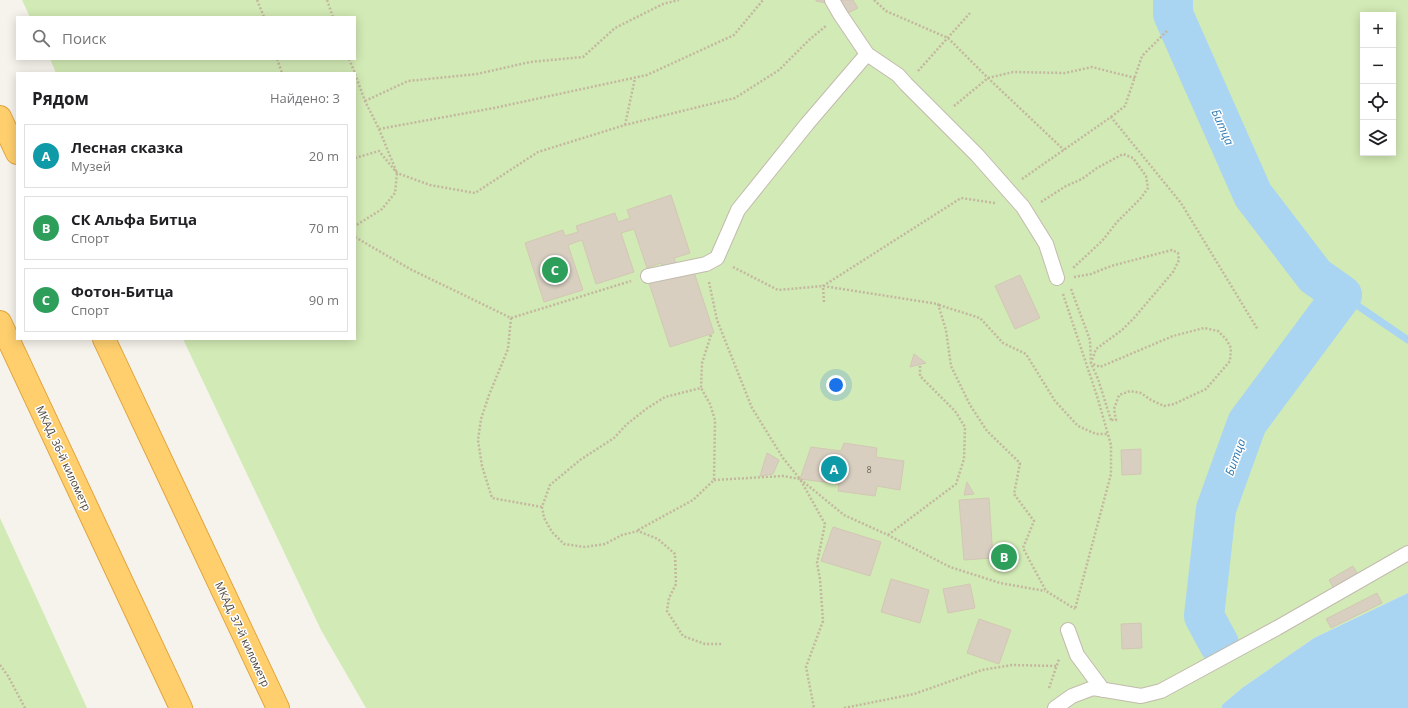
<!DOCTYPE html>
<html lang="ru">
<head>
<meta charset="utf-8">
<style>
  :root { --surface:#fff; --page:#f6f6f6; --text:#202124; --muted:#757577; --line:#e0e0e0; --accent:#fc3f1d }
  body { margin:0; font-family:"Open Sans",sans-serif; background:var(--page); color:var(--text) }
  .controls { position:absolute; right:12px; top:12px; display:grid; overflow:hidden; border-radius:0px; box-shadow:0 2px 10px #0003 }
  .controls button { width:36px; height:36px; display:grid; place-items:center; padding:0; border:0; border-bottom:1px solid var(--line); background:var(--surface); color:var(--text); font:20px sans-serif }
  .you { position:absolute; left:836px; top:385px; width:14px; height:14px; margin:-10px; border:3px solid #fff; border-radius:50%; background:#1a73e8; box-shadow:0 0 0 6px #1a73e833 }
  .badge { display:grid; place-items:center; width:26px; height:26px; border-radius:50%; background:var(--accent); color:#fff; font-size:13px; font-weight:700 }
  .pin { position:absolute; translate:-50% -50%; border:2px solid #fff; box-shadow:0 1px 4px #0006 }
  .list { margin:0; padding:0; list-style:none }
  h2 { display:flex; justify-content:space-between; align-items:center; height:52px; margin:0; padding:0 16px; font-size:17px }
  h2 small { font-size:13px; font-weight:400; color:var(--muted) }
  .list li { display:grid; grid-template-columns:26px 1fr auto; gap:12px; align-items:center; box-sizing:border-box; height:64px; margin:0 8px 8px; padding:0 8px; border:1px solid var(--line); border-radius:0px }
  .list b { display:block; font-size:15px; white-space:nowrap }
  .list p { margin:0; font-size:13px; white-space:nowrap; color:var(--muted) }
  .list em { font-size:13px; font-style:normal; color:var(--muted) }
  .icon { flex:none; width:22px; height:22px; fill:none; stroke:currentColor; stroke-width:2; stroke-linecap:round; stroke-linejoin:round }
  .map { position:relative; flex:none; width:1408px; height:708px; overflow:hidden }
  .search { position:absolute; background:var(--surface); box-shadow:0 2px 10px #0003; left:16px; top:16px; width:340px; height:44px; display:flex; align-items:center; gap:10px; box-sizing:border-box; padding:0 14px; border-radius:0px; color:var(--muted); font-size:15px }
  .panel { position:absolute; background:var(--surface); box-shadow:0 2px 10px #0003; left:16px; top:72px; width:340px; height:268px; border-radius:0px }
  .map>svg:first-child { display:block }
  .green { fill:#d2eab5; fill-rule:evenodd }
  .water { fill:#a9d4f2 }
  .lines { fill:none; stroke-linecap:round; stroke-linejoin:round }
  .stream { stroke:#a9d4f2; stroke-width:7 }
  .river { stroke:#a9d4f2; stroke-width:40 }
  .building { fill:#d8cfc1; stroke:#d3c7b4 }
  .lane-casing { stroke:#c2bbae; stroke-width:16 }
  .highway-casing { stroke:#e0a43c; stroke-width:24 }
  .path { stroke:#c4b79f; stroke-width:2.5; stroke-dasharray:2 2; stroke-linecap:butt }
  .lane { stroke:#fff; stroke-width:14 }
  .highway { stroke:#ffcf6e; stroke-width:22 }
  .labels { text-anchor:middle; dominant-baseline:central; stroke-width:3; stroke-linejoin:round; paint-order:stroke }
  .number-label { font-size:9px; fill:#6e675b }
  .street-label { font-size:11px; fill:#4b4439; stroke:#fff }
  .water-label { font-size:12px; font-style:italic; fill:#2e7ab2; stroke:#fff }
</style>
</head>
<body>
<div class="map">
<svg width="1408" height="708" viewBox="0 0 1408 708">
  <rect width="100%" height="100%" fill="#f6f3ec"/>
  <!-- green -->
  <path class="green" d="M 22,0 L 1408,0 L 1408,593 L 1314,638 L 1242,688 L 1222,705 L 1222,708 L 366,708 L 321,630 L 183,339 L 355,339 L 355,73 L 56,73 L 50,59 L 355,59 L 355,17 L 30,17 ZM 1363,15 L 1393,15 L 1393,153 L 1363,153 Z
    M 0,518 L 87,708 L 0,708 Z"/>
  <!-- water -->
  <path class="water" d="M 1408,593 L 1408,708 L 1222,708 L 1222,705 L 1242,688 L 1314,638 Z"/>
  <g class="lines">
    <!-- stream -->
    <path class="stream" d="M 1342,295 L 1408,340"/>
    <!-- river -->
    <path class="river" d="M 1173,0 L 1173,14 L 1253,195 L 1315,276 L 1342,295 L 1247,423 L 1216,509 L 1204,616 L 1219,644"/>
  </g>
  <!-- building -->
  <path class="building" d="M 816,0 L 829,0 L 830,4 L 816,1 Z
    M 843,0 L 853,0 L 858,8 L 846,14 L 840,1 Z
    M 671,195 L 690,253 L 674,258 L 680,273 L 693,269 L 714,333 L 670,347 L 649,283 L 666,278 L 661,263 L 647,268 L 634,229 L 621,233 L 634,272 L 596,284 L 582,240 L 568,245 L 583,290 L 544,302 L 525,243 L 563,230 L 565,236 L 578,232 L 576,226 L 615,213 L 618,222 L 630,218 L 627,210 Z
    M 1020,275 L 1040,318 L 1015,329 L 995,286 Z
    M 914,354 L 926,363 L 910,367 Z
    M 844,443 L 877,448 L 876,457 L 904,461 L 900,490 L 877,486 L 875,496 L 838,491 L 839,484 L 800,479 L 811,447 L 841,451 Z
    M 1141,449 L 1141,474 L 1122,475 L 1121,450 Z
    M 767,453 L 779,460 L 773,474 L 760,476 Z
    M 967,482 L 974,494 L 964,495 Z
    M 989,498 L 993,558 L 964,560 L 959,500 Z
    M 833,527 L 881,542 L 870,576 L 821,561 Z
    M 1353,566 L 1358,575 L 1334,589 L 1329,580 Z
    M 891,579 L 929,590 L 920,623 L 881,612 Z
    M 970,584 L 975,608 L 948,613 L 943,589 Z
    M 1377,593 L 1382,603 L 1331,628 L 1326,619 Z
    M 979,619 L 1011,630 L 999,664 L 967,653 Z
    M 1141,623 L 1142,648 L 1122,649 L 1121,624 Z"/>
  <g class="lines">
    <defs>
      <path id="lane" d="M 832,0 L 840,14 L 867,54 L 898,75 L 906,84 L 977,155 L 1023,207 L 1046,244 L 1057,278
        M 648,276 L 706,264 L 717,258 L 738,210 L 807,124 L 867,54
        M 1068,630 L 1077,655 L 1103,690
        M 1055,708 L 1072,696 L 1093,688 L 1141,696 L 1161,691 L 1277,628 L 1408,553"/>
      <path id="highway" d="M 0,117 L 17,153
        M 0,322 L 181,708
        M 104,339 L 278,708"/>
    </defs>
    <!-- lane casing -->
    <use href="#lane" class="lane-casing"/>
    <!-- highway casing -->
    <use href="#highway" class="highway-casing"/>
    <!-- path -->
    <path class="path" d="M 257,0 L 264,17
      M 327,0 L 333,17
      M 874,0 L 886,11 L 948,38 L 988,78 L 1064,150
      M 277,59 L 282,73
      M 349,59 L 355,73
      M 918,71 L 970,13
      M 355,74 L 365,101 L 379,129 L 397,173 L 395,193 L 382,209 L 355,226
      M 365,101 L 408,81 L 477,74 L 530,62 L 583,57 L 615,28 L 663,4 L 679,0
      M 954,106 L 988,78 L 1013,72 L 1065,73 L 1092,67 L 1135,78
      M 1111,117 L 1125,106 L 1142,56 L 1167,31
      M 625,125 L 635,78
      M 379,129 L 494,108 L 647,75 L 734,35 L 763,0
      M 355,158 L 379,151 L 397,173 L 430,185 L 475,193 L 538,152 L 625,125 L 735,98 L 779,70 L 809,40 L 827,25
      M 1022,179 L 1111,117 L 1181,203 L 1258,330
      M 1041,202 L 1066,186 L 1082,179 L 1097,168 L 1123,154 L 1133,158 L 1146,176 L 1148,188 L 1141,198 L 1117,222 L 1102,241 L 1073,268
      M 355,237 L 410,269 L 511,318 L 631,281
      M 733,267 L 778,290 L 823,286 L 938,304 L 946,330 L 951,366 L 970,405 L 987,431 L 1020,463 L 1014,494 L 1034,521 L 1023,548 L 1046,591 L 1075,609
      M 1074,277 L 1091,274 L 1111,266 L 1172,250 L 1178,253 L 1179,260 L 1173,272 L 1134,318 L 1122,330 L 1096,349 L 1091,363 L 1100,367 L 1173,336 L 1204,328 L 1218,331 L 1226,339 L 1231,348 L 1230,361 L 1206,389 L 1174,404 L 1164,406 L 1151,400 L 1141,393 L 1130,391 L 1119,395 L 1114,409 L 1116,420 L 1111,420
      M 709,282 L 717,320 L 752,408 L 783,458 L 800,479 L 844,515 L 888,535 L 950,567 L 1000,583 L 1045,591
      M 1071,289 L 1090,340 L 1091,363 L 1098,379 L 1111,420
      M 1063,294 L 1097,396 L 1111,445 L 1111,474 L 1075,609
      M 824,302 L 823,286 L 961,198 L 995,203
      M 939,305 L 980,318 L 1003,343 L 1026,354 L 1055,401 L 1078,426 L 1096,434 L 1108,434
      M 511,318 L 508,349 L 489,395 L 481,419 L 478,440 L 482,466 L 492,498 L 542,507
      M 711,335 L 702,363 L 701,388 L 665,397 L 646,409 L 627,424 L 614,438 L 580,460 L 550,485 L 542,507 L 544,518 L 552,532 L 564,544 L 585,547 L 605,544 L 622,535 L 638,531 L 658,539 L 675,554 L 676,584 L 669,598 L 667,611 L 683,636 L 705,644 L 723,644
      M 714,480 L 783,476 L 800,479 L 825,524 L 817,563 L 820,579 L 823,621 L 806,667 L 814,708
      M 638,530 L 693,500 L 714,480 L 715,420 L 710,404 L 701,388
      M 888,535 L 956,484 L 964,459 L 965,427 L 955,411 L 920,376 L 920,366
      M 0,665 L 8,676 L 25,708
      M 1049,688 L 1059,659
      M 844,708 L 914,694 L 982,670 L 1012,665 L 1056,666"/>
    <!-- lane -->
    <use href="#lane" class="lane"/>
    <!-- highway -->
    <use href="#highway" class="highway"/>
  </g>
  <g class="labels">
    <!-- number labels -->
    <g class="number-label">
      <text x="869" y="469">8</text>
    </g>
    <!-- street labels -->
    <g class="street-label">
      <text transform="translate(64 458) rotate(65)">МКАД, 36-й километр</text>
      <text transform="translate(243 634) rotate(65)">МКАД, 37-й километр</text>
    </g>
    <!-- water labels -->
    <g class="water-label">
      <text transform="translate(1223 127) rotate(66)">Битца</text>
      <text transform="translate(1235 457) rotate(-70)">Битца</text>
    </g>
  </g>
</svg>
<div class="controls">
<button>+</button>
<button>−</button>
<button><svg class="icon" aria-label="locate" viewBox="0 0 24 24"><circle cx="12" cy="12" r="6"/><path d="M12 2v4M12 18v4M2 12h4M18 12h4"/></svg></button>
<button><svg class="icon" aria-label="layers" viewBox="0 0 24 24"><path d="M12 4l9 5-9 5-9-5zM3 14l9 5 9-5"/></svg></button>
</div>
<div class="you"></div>
<div class="pin badge" style="left:834px;top:469px;background:#0f9aa8">A</div>
<div class="pin badge" style="left:1004px;top:557px;background:#2e9e5b">B</div>
<div class="pin badge" style="left:555px;top:270px;background:#2e9e5b">C</div>
<div class="search"><svg class="icon" aria-label="search" viewBox="0 0 24 24"><circle cx="10" cy="10" r="6"/><path d="M15 15l6 6"/></svg>Поиск</div>
<section class="panel">
<h2>Рядом<small>Найдено: 3</small></h2>
<ul class="list">
<li><span class="badge" style="background:#0f9aa8">A</span><div><b>Лесная сказка</b><p>Музей</p></div><em>20 m</em></li>
<li><span class="badge" style="background:#2e9e5b">B</span><div><b>СК Альфа Битца</b><p>Спорт</p></div><em>70 m</em></li>
<li><span class="badge" style="background:#2e9e5b">C</span><div><b>Фотон-Битца</b><p>Спорт</p></div><em>90 m</em></li>
</ul>
</section>
</div>
</body>
</html>
